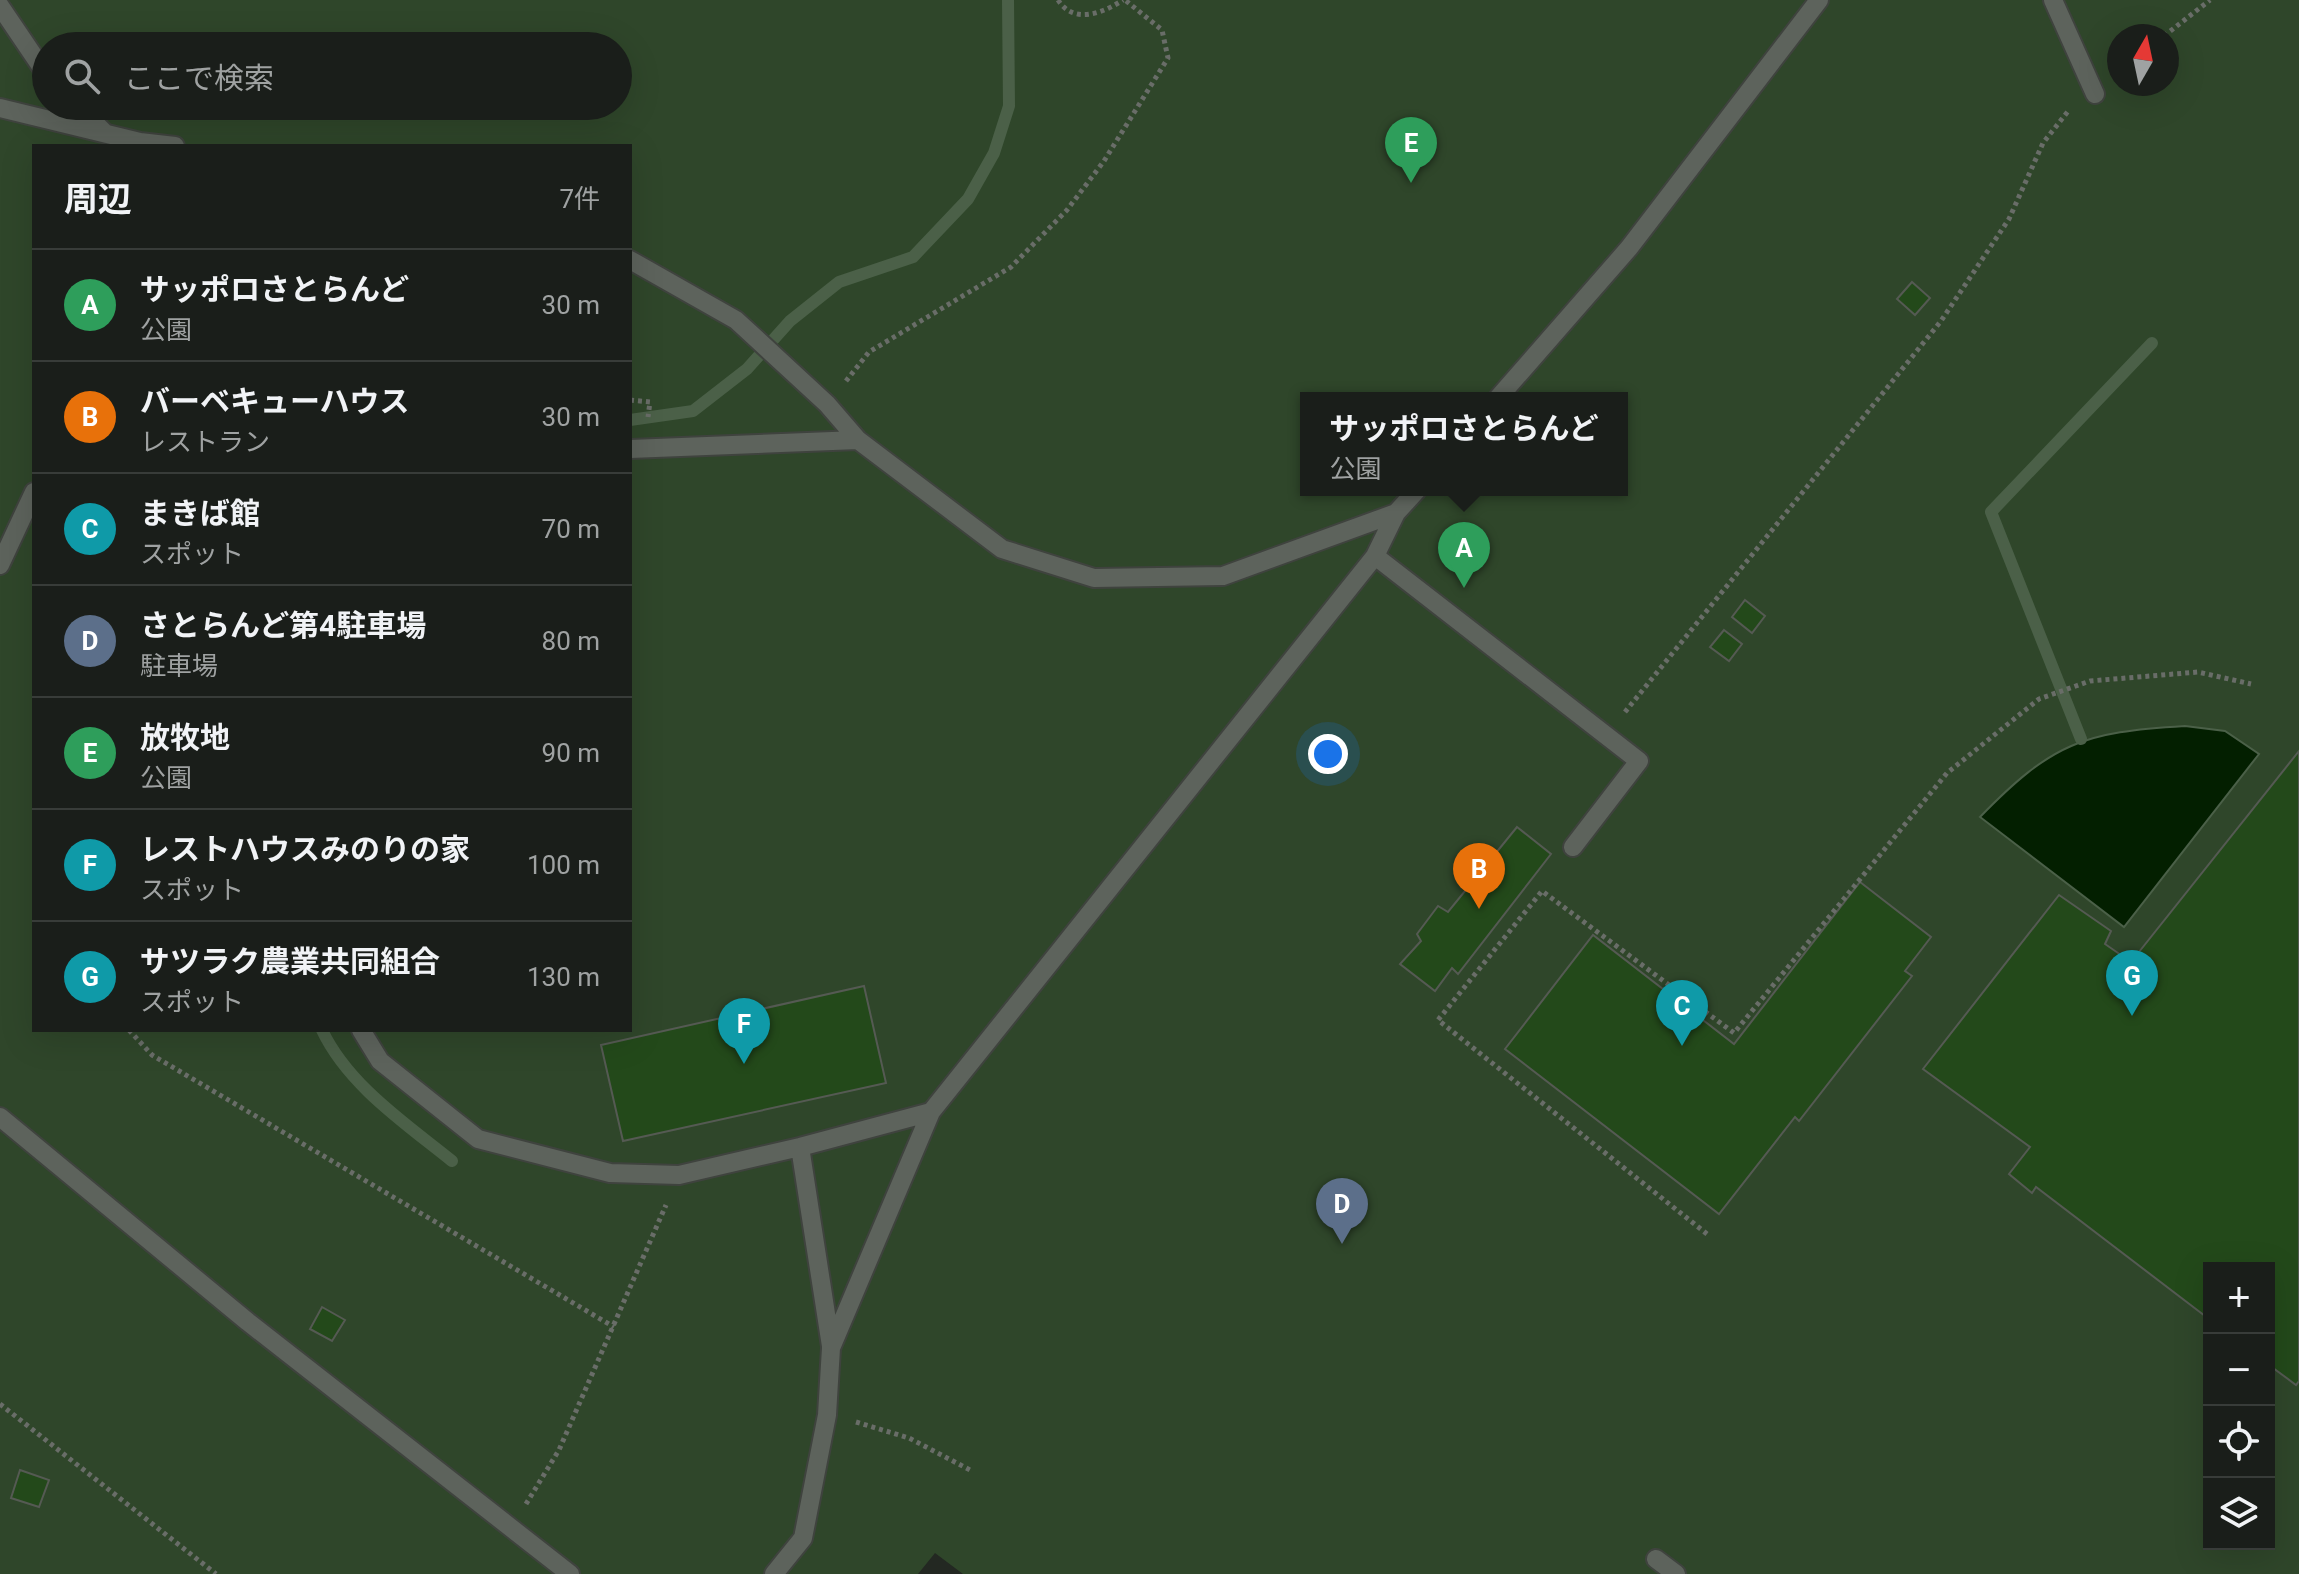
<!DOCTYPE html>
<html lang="ja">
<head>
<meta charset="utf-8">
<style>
  :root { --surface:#1a1e1a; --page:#232723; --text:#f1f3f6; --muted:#9fa2a2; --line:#383c39; --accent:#fb8fc5 }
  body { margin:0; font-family:Roboto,"Noto Sans JP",sans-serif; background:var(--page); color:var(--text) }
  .controls { position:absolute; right:24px; bottom:24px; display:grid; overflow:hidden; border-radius:0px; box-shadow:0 8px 32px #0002 }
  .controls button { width:72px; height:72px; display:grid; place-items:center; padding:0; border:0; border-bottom:2px solid var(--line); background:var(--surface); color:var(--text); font:40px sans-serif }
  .compass { position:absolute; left:2107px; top:24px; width:72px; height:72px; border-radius:50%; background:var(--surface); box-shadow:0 8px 32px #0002; rotate:9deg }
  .you { position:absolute; left:1328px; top:754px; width:28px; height:28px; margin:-20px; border:6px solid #fff; border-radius:50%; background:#1a73e8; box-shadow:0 0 0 12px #1a73e833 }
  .badge { display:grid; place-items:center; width:52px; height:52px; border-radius:50%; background:var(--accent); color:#fff; font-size:26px; font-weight:700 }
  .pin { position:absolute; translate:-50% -66px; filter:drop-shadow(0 2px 4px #0008) }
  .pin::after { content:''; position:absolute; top:42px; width:28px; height:24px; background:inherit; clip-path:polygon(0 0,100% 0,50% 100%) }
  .popup { position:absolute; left:1300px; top:392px; width:328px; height:104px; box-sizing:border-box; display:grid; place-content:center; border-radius:0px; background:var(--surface); filter:drop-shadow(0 2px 6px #0005); font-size:26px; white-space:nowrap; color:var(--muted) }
  .popup b { font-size:30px; color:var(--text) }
  .popup::after { content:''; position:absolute; left:50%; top:100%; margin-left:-16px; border:16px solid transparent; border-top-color:var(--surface) }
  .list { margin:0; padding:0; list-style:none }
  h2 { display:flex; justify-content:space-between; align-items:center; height:104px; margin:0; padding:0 32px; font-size:34px }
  h2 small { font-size:26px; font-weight:400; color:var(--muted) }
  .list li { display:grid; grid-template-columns:52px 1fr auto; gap:24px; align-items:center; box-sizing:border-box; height:112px; padding:0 32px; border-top:2px solid var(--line) }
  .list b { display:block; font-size:30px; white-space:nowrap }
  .list p { margin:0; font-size:26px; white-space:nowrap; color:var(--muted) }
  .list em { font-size:26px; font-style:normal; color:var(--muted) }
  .icon { flex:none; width:44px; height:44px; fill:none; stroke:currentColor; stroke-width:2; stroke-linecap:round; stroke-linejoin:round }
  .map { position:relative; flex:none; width:2299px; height:1574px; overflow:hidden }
  .search { position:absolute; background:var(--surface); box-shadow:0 8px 32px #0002; left:32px; top:32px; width:600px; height:88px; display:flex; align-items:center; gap:20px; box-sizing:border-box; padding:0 28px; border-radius:44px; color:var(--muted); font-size:30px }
  .panel { position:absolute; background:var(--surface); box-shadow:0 8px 32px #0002; left:32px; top:144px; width:600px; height:888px; border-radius:0px }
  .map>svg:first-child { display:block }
  .green { fill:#2f462a; fill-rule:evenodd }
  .water { fill:#031f00; stroke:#4b6048; stroke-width:2 }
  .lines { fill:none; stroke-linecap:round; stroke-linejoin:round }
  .stream { stroke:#4b6048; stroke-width:12 }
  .building { fill:#23491a; stroke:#555a53; stroke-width:2 }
  .service-casing { stroke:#3f433e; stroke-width:22 }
  .path { stroke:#696d68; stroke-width:5; stroke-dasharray:4 4; stroke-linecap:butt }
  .service { stroke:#5d635c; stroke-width:18 }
</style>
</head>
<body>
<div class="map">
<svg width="2299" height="1574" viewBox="0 0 2299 1574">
  <rect width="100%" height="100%" fill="#232822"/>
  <!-- green -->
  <path class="green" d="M 0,0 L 2299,0 L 2299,1574 L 963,1574 L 935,1553 L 918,1574 L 0,1574 ZM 2119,36 L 2167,36 L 2167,84 L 2119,84 ZM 46,46 L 618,46 L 618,106 L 46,106 ZM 34,146 L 630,146 L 630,1030 L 34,1030 ZM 1306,398 L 1622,398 L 1622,490 L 1306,490 ZM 2209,1268 L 2269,1268 L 2269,1544 L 2209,1544 Z"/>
  <!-- water -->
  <path class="water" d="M 2185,726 L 2225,731 L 2259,754 L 2124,927 L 1980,817 C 2052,743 2083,732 2185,726 Z"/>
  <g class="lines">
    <!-- stream -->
    <path class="stream" d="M 630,420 L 693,411 L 747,369 L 790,321 L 839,282 L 913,257 L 968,199 L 994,153 L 1009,106 L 1008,0
      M 2081,739 L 1991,512 L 2152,343
      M 322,1030 C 348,1085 405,1123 452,1161"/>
  </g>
  <!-- building -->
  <path class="building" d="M 1912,282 L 1930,298 L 1915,315 L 1897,299 Z
    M 1745,600 L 1765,616 L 1752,633 L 1732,617 Z
    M 1724,630 L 1742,644 L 1729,661 L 1710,647 Z
    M 2299,751 L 2299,1381 L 2296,1385 L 2269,1365 L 2269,1268 L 2209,1268 L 2209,1319 L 2036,1187 L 2032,1193 L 2009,1174 L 2030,1147 L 1923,1069 L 2059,895 L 2111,931 L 2105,944 L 2131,962 Z
    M 1517,827 L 1551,854 L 1458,974 L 1452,968 L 1435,991 L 1400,964 L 1421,941 L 1417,934 L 1438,906 L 1448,912 Z
    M 1860,882 L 1931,937 L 1905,971 L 1912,976 L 1799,1121 L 1795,1117 L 1719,1214 L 1505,1049 L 1593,935 L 1734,1044 Z
    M 864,986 L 886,1083 L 623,1141 L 601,1045 Z
    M 322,1307 L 345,1320 L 332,1341 L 310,1329 Z
    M 20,1470 L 49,1480 L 39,1507 L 11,1498 Z"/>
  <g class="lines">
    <defs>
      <path id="service" d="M 2053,0 L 2095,94
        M 0,6 L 46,74
        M 78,106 L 104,132
        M 0,108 L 140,142 L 175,146
        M 630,260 L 736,320 L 827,404 L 858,440 L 1002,549 L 1094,578 L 1223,576 L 1396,513 L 1417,490
        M 1498,398 L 1629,248 L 1819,0
        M 630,449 L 858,440
        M 1375,556 L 1639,761 L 1573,847
        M 0,565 L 34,492
        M 361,1030 L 380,1061 L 478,1139 L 610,1173 L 679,1175 L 800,1147 L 931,1112
        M 0,1117 L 248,1322 L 570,1574
        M 800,1147 L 831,1346
        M 1656,1559 L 1676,1574
        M 774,1574 L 803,1538 L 827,1415 L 831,1348 L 931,1112 L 1375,556 L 1396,513"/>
    </defs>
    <!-- service casing -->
    <use href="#service" class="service-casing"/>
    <!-- path -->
    <path class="path" d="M 1058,0 C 1074,25 1103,13 1123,0
      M 2164,36 L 2210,0
      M 846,381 L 869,352 L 1011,267 L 1067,210 L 1104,161 L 1168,58 L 1162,30 L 1125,0
      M 630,400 L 650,402 L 648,417
      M 1625,712 L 1941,321 L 2009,219 L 2043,143 L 2069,110
      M 129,1030 L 152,1055 L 614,1327
      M 1707,1234 L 1438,1020 L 1542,891 L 1734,1033 L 1947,773 L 2039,699 L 2090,681 L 2198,672 L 2251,684
      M 0,1404 L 216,1574
      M 856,1422 L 909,1438 L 972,1471
      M 526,1504 L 559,1450 L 666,1205"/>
    <!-- service -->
    <use href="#service" class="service"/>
  </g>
</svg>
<div class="controls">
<button>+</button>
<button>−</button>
<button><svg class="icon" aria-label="locate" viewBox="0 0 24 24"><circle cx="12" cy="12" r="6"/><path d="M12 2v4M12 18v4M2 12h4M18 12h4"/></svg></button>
<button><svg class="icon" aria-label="layers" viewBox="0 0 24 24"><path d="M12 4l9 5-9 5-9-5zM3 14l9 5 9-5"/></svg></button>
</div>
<svg class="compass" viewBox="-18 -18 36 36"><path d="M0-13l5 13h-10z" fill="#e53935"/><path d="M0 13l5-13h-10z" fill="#9fa2a2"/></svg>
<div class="you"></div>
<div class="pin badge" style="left:1464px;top:588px;background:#2e9e5b">A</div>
<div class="popup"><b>サッポロさとらんど</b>公園</div>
<div class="pin badge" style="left:1479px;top:909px;background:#e8710a">B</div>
<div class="pin badge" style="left:1682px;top:1046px;background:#0f9aa8">C</div>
<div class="pin badge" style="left:1342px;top:1244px;background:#5c6f8a">D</div>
<div class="pin badge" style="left:1411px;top:183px;background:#2e9e5b">E</div>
<div class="pin badge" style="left:744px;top:1064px;background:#0f9aa8">F</div>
<div class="pin badge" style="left:2132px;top:1016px;background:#0f9aa8">G</div>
<div class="search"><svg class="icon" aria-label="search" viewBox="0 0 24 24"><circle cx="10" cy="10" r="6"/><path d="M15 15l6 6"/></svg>ここで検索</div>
<section class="panel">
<h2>周辺<small>7件</small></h2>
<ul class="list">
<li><span class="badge" style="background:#2e9e5b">A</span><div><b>サッポロさとらんど</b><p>公園</p></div><em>30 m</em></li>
<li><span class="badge" style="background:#e8710a">B</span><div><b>バーベキューハウス</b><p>レストラン</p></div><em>30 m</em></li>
<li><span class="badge" style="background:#0f9aa8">C</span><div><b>まきば館</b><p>スポット</p></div><em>70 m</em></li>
<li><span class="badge" style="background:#5c6f8a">D</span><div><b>さとらんど第4駐車場</b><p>駐車場</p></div><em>80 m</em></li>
<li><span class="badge" style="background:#2e9e5b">E</span><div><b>放牧地</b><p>公園</p></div><em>90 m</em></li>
<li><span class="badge" style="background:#0f9aa8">F</span><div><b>レストハウスみのりの家</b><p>スポット</p></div><em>100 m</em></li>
<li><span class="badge" style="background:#0f9aa8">G</span><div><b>サツラク農業共同組合</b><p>スポット</p></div><em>130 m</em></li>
</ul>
</section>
</div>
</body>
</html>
